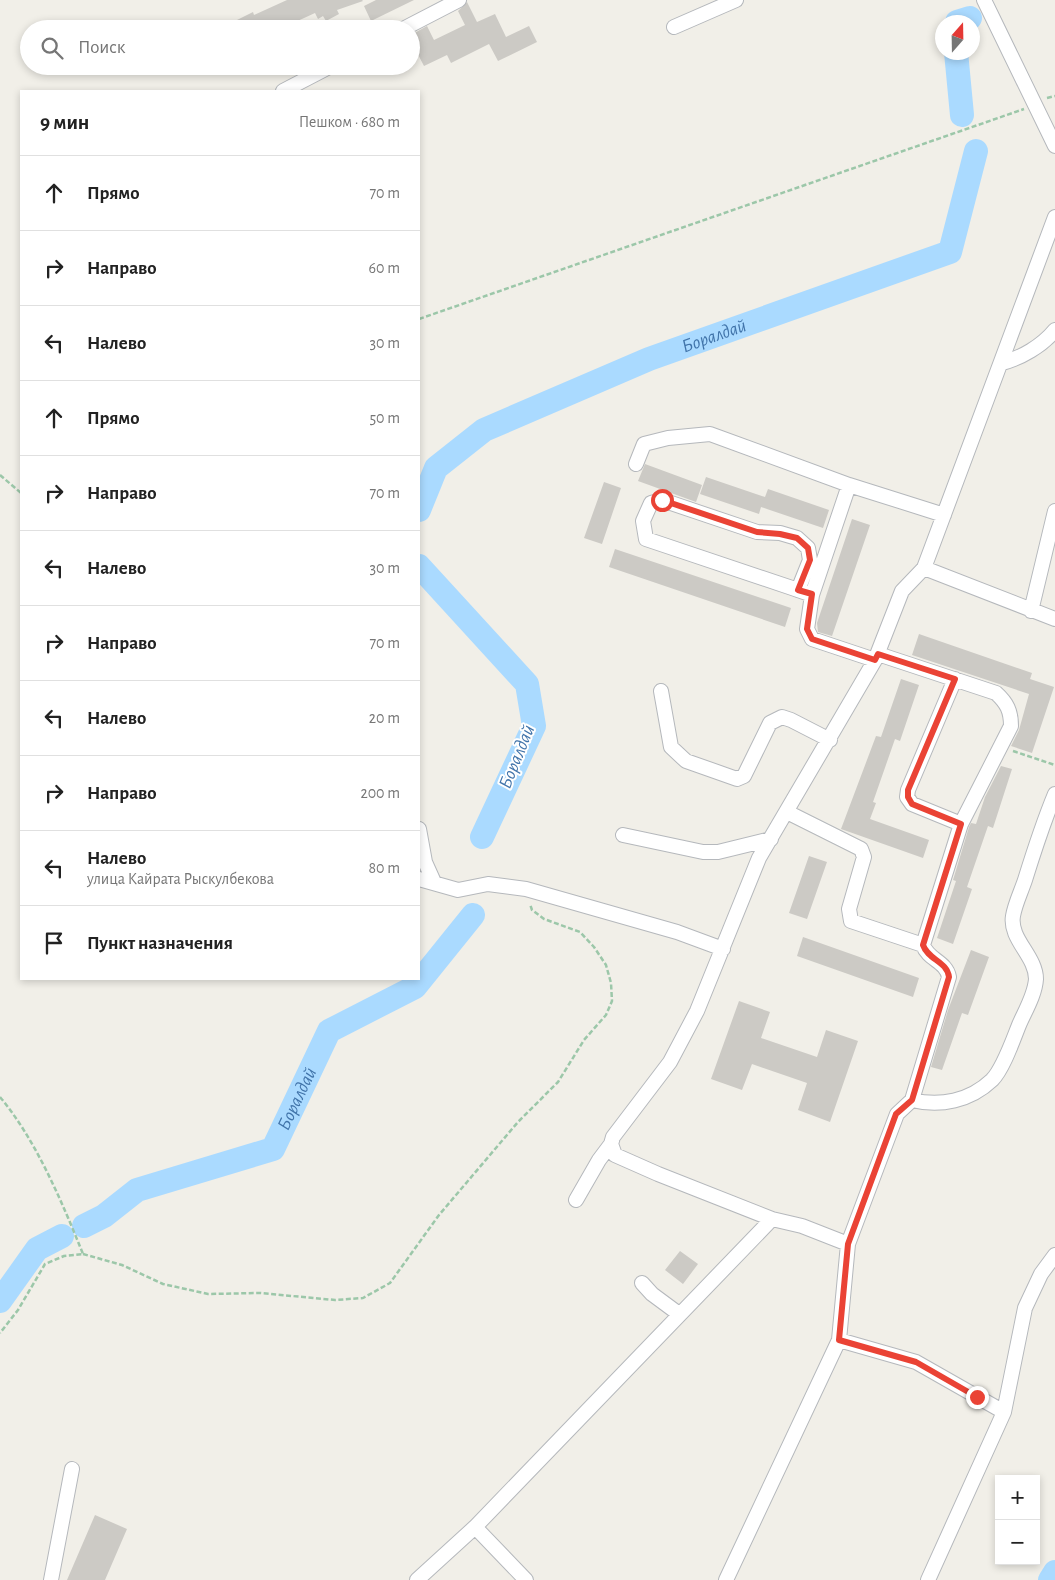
<!DOCTYPE html>
<html lang="ru">
<head>
<meta charset="utf-8">
<style>
  :root { --surface:#fff; --page:#f6f6f6; --text:#222; --muted:#767676; --line:#e0e0e0 }
  body { margin:0; font-family:"Alegreya Sans",sans-serif; background:var(--page); color:var(--text) }
  .controls { position:absolute; right:15px; bottom:15px; display:grid; overflow:hidden; border-radius:0px; box-shadow:0 2px 8px #0003 }
  .controls button { width:45px; height:45px; display:grid; place-items:center; padding:0; border:0; border-bottom:1px solid var(--line); background:var(--surface); color:var(--text); font:25px sans-serif }
  .compass { position:absolute; left:935px; top:15px; width:45px; height:45px; border-radius:50%; background:var(--surface); box-shadow:0 2px 8px #0003; rotate:20deg }
  .stop { position:absolute; width:15px; height:15px; margin:-11px; border:4px solid #ea4335; border-radius:50%; background:#fff }
  .stop.end { background:#ea4335; border-color:#fff; box-shadow:0 1px 5px #0008 }
  .list { margin:0; padding:0; list-style:none }
  h2 { display:flex; justify-content:space-between; align-items:center; height:65px; margin:0; padding:0 20px; font-size:21px }
  h2 small { font-size:16px; font-weight:400; color:var(--muted) }
  .list li { display:grid; grid-template-columns:32px 1fr auto; gap:15px; align-items:center; box-sizing:border-box; height:75px; padding:0 20px; border-top:1px solid var(--line) }
  .list b { display:block; font-size:19px; white-space:nowrap }
  .list p { margin:0; font-size:16px; white-space:nowrap; color:var(--muted) }
  .list em { font-size:16px; font-style:normal; color:var(--muted) }
  .icon { flex:none; width:28px; height:28px; fill:none; stroke:currentColor; stroke-width:2; stroke-linecap:round; stroke-linejoin:round }
  .map { position:relative; flex:none; width:1055px; height:1580px; overflow:hidden }
  .search { position:absolute; background:var(--surface); box-shadow:0 2px 8px #0003; left:20px; top:20px; width:400px; height:55px; display:flex; align-items:center; gap:12px; box-sizing:border-box; padding:0 18px; border-radius:28px; color:var(--muted); font-size:19px }
  .panel { position:absolute; background:var(--surface); box-shadow:0 2px 8px #0003; left:20px; top:90px; width:400px; height:890px; border-radius:0px }
  .map>svg:first-child { display:block }
  .lines { fill:none; stroke-linecap:round; stroke-linejoin:round }
  .river { stroke:#aadaff; stroke-width:24 }
  .building { fill:#cccac5 }
  .minor-casing { stroke:#b5b8bc; stroke-width:16 }
  .path { stroke:#9cc7a9; stroke-width:2.5; stroke-dasharray:5 2.5; stroke-linecap:butt }
  .minor { stroke:#fff; stroke-width:14 }
  .route { stroke:#ea4335; stroke-width:6 }
  .labels { text-anchor:middle; dominant-baseline:central; stroke-width:4; stroke-linejoin:round; paint-order:stroke }
  .water-label { font-size:19px; font-style:italic; fill:#4174aa; stroke:#fff }
</style>
</head>
<body>
<div class="map">
<svg width="1055" height="1580" viewBox="0 0 1055 1580">
  <rect width="100%" height="100%" fill="#f1efe8"/>
  <g class="lines">
    <!-- river -->
    <g class="river">
      <path d="M 957,22 L 970,18"/>
      <path d="M 956,52 L 962,115"/>
      <path id="s1" d="M 419,510 L 436,468 L 484,430 L 649,359 L 950,252 L 976,151"/>
      <path d="M 419,566 L 527,684 L 534,726 L 482,837"/>
      <path id="s2" d="M 84,1226 L 104,1216 L 137,1190 L 273,1149 L 329,1031 L 415,987 L 473,915"/>
      <path d="M 0,1301 L 37,1249 L 62,1236"/>
      <path d="M 1050,1580 L 1055,1572"/>
    </g>
  </g>
  <!-- building -->
  <path class="building" d="M 287,0 L 362,0 L 363,1 L 337,10 L 339,14 L 326,21 L 323,16 L 318,19 L 315,13 L 280,29 L 219,29 L 253,12 L 254,15 Z
    M 376,0 L 414,0 L 371,21 L 364,6 Z
    M 467,2 L 477,22 L 495,14 L 506,37 L 529,26 L 537,42 L 498,61 L 489,44 L 451,63 L 447,55 L 424,66 L 411,41 L 411,35 L 427,26 L 434,40 L 465,25 L 458,11 Z
    M 645,464 L 702,485 L 696,502 L 638,481 Z
    M 706,477 L 765,497 L 768,489 L 829,510 L 823,528 L 761,507 L 759,514 L 700,494 Z
    M 604,482 L 621,488 L 602,544 L 584,538 Z
    M 852,519 L 870,525 L 832,636 L 818,632 L 817,623 Z
    M 615,549 L 791,608 L 785,627 L 609,567 Z
    M 919,634 L 1032,673 L 1030,679 L 1054,687 L 1032,753 L 1011,746 L 1019,730 L 1029,694 L 912,655 Z
    M 901,679 L 919,685 L 900,741 L 895,739 L 873,802 L 876,803 L 870,819 L 929,840 L 923,858 L 841,829 L 876,736 L 881,737 Z
    M 1001,766 L 1012,769 L 993,828 L 988,826 L 967,887 L 972,889 L 953,944 L 937,938 L 956,881 L 953,880 L 969,827 L 971,823 L 976,824 L 985,797 Z
    M 809,856 L 827,862 L 807,919 L 789,913 Z
    M 803,937 L 919,978 L 913,997 L 797,956 Z
    M 971,950 L 989,957 L 968,1015 L 962,1013 L 942,1070 L 931,1067 L 948,1010 Z
    M 739,1001 L 770,1012 L 761,1038 L 817,1057 L 826,1030 L 858,1041 L 830,1122 L 798,1110 L 807,1083 L 752,1064 L 742,1090 L 711,1079 Z
    M 680,1251 L 698,1264 L 683,1284 L 665,1270 Z
    M 95,1515 L 127,1529 L 105,1580 L 67,1580 Z"/>
  <g class="lines">
    <defs>
      <path id="minor" d="M 984,0 L 1055,146
        M 674,27 L 736,0
        M 403,29 L 459,0
        M 283,91 L 331,66
        M 1002,363 C 1021,358 1042,346 1055,330
        M 636,464 L 644,444 L 668,438 L 710,434 L 849,485 L 944,515
        M 849,485 L 812,595 L 807,629 L 812,639 L 875,660
        M 924,568 L 1055,217
        M 798,590 L 810,560 L 808,548 L 797,538 L 780,533 L 757,532 L 662,500 L 651,503 L 643,521 L 646,539 L 798,590 L 812,595
        M 1031,611 L 1055,511
        M 878,654 L 996,693 C 1007,703 1011,711 1011,726 L 961,824 L 923,945 C 928,960 946,961 949,977 L 912,1100
        M 955,679 L 908,790 L 907,797 L 912,804 L 961,824
        M 661,691 L 671,747 L 686,761 L 737,779 L 744,776 L 770,723 L 782,717 L 791,720 L 830,740
        M 787,812 L 861,849 L 864,857 L 849,909 L 851,921 L 923,945
        M 419,829 L 425,862 L 434,882
        M 623,835 L 703,852 L 718,852 L 771,839
        M 419,879 L 458,890 L 488,884 L 526,889 L 677,932 L 723,949
        M 576,1200 L 599,1160 L 611,1144
        M 772,1219 L 658,1174 L 615,1155 L 611,1144 L 613,1137 L 670,1062 L 697,1011 L 759,858 L 875,660 L 902,591 L 924,568 L 1055,619
        M 642,1283 L 652,1294 L 679,1314
        M 839,1340 L 916,1362 L 1004,1412
        M 475,1527 L 526,1580
        M 51,1580 L 72,1469
        M 417,1580 L 475,1527 L 772,1219 L 802,1226 L 848,1244
        M 726,1580 L 839,1340 L 848,1244 L 897,1114 L 912,1100 C 940,1107 970,1101 992,1080 C 1003,1069 1013,1040 1019,1025 C 1025,1011 1035,995 1036,979 C 1036,956 1009,939 1013,916 C 1015,904 1021,892 1025,880 C 1034,851 1043,823 1055,794
        M 928,1580 L 1004,1412 L 1025,1308 L 1041,1274 L 1055,1255"/>
    </defs>
    <!-- minor casing -->
    <use href="#minor" class="minor-casing"/>
    <!-- path -->
    <path class="path" d="M 1047,98 L 1055,96
      M 419,319 L 1024,109
      M 0,475 L 21,493
      M 1013,751 L 1055,765
      M 0,1097 C 36,1140 62,1202 83,1254 L 64,1256 L 45,1264 L 18,1310 L 0,1333
      M 83,1254 L 122,1265 L 163,1284 L 208,1294 L 260,1293 L 335,1300 L 363,1298 L 390,1283 L 439,1215 L 518,1122 L 558,1082 L 584,1040 L 606,1015 L 612,1001 L 611,983 L 606,965 L 594,947 L 580,932 L 544,919 L 532,910 L 530,904"/>
    <!-- minor -->
    <use href="#minor" class="minor"/>
  </g>
  <g class="lines">
    <!-- route -->
    <path class="route" d="M 662,500 L 757,532 L 780,534 L 797,538 L 808,548 L 810,560 L 798,590 L 812,594 L 807,629 L 812,639 L 875,660 L 878,654 L 955,679 L 908,790 L 908,797 L 912,804 L 961,824 L 923,945 C 928,960 947,961 949,977 L 912,1100 L 896,1114 L 848,1244 L 839,1340 L 916,1362 L 977,1397"/>
  </g>
  <g class="labels">
    <!-- water labels -->
    <g class="water-label">
      <text stroke="none"><textPath href="#s1" startOffset="355">Боралдай</textPath></text>
      <text transform="translate(517 757) rotate(-68)">Боралдай</text>
      <text stroke="none"><textPath href="#s2" startOffset="262">Боралдай</textPath></text>
    </g>
  </g>
</svg>
<div class="controls">
<button>+</button>
<button>−</button>
</div>
<svg class="compass" viewBox="-18 -18 36 36"><path d="M0-13l5 13h-10z" fill="#e53935"/><path d="M0 13l5-13h-10z" fill="#767676"/></svg>
<div class="stop" style="left:662px;top:500px"></div>
<div class="stop end" style="left:977px;top:1397px"></div>
<div class="search"><svg class="icon" aria-label="search" viewBox="0 0 24 24"><circle cx="10" cy="10" r="6"/><path d="M15 15l6 6"/></svg>Поиск</div>
<section class="panel">
<h2>9 мин<small>Пешком · 680 m</small></h2>
<ul class="list">
<li><svg class="icon" aria-label="ahead" viewBox="0 0 24 24"><path d="M12 20V5M6 11l6-6 6 6"/></svg><div><b>Прямо</b></div><em>70 m</em></li>
<li><svg class="icon" aria-label="right" viewBox="0 0 24 24"><path d="M7 20v-9h11M14 6l5 5-5 5"/></svg><div><b>Направо</b></div><em>60 m</em></li>
<li><svg class="icon" aria-label="left" viewBox="0 0 24 24"><path d="M17 20v-9H6M10 6l-5 5 5 5"/></svg><div><b>Налево</b></div><em>30 m</em></li>
<li><svg class="icon" aria-label="ahead" viewBox="0 0 24 24"><path d="M12 20V5M6 11l6-6 6 6"/></svg><div><b>Прямо</b></div><em>50 m</em></li>
<li><svg class="icon" aria-label="right" viewBox="0 0 24 24"><path d="M7 20v-9h11M14 6l5 5-5 5"/></svg><div><b>Направо</b></div><em>70 m</em></li>
<li><svg class="icon" aria-label="left" viewBox="0 0 24 24"><path d="M17 20v-9H6M10 6l-5 5 5 5"/></svg><div><b>Налево</b></div><em>30 m</em></li>
<li><svg class="icon" aria-label="right" viewBox="0 0 24 24"><path d="M7 20v-9h11M14 6l5 5-5 5"/></svg><div><b>Направо</b></div><em>70 m</em></li>
<li><svg class="icon" aria-label="left" viewBox="0 0 24 24"><path d="M17 20v-9H6M10 6l-5 5 5 5"/></svg><div><b>Налево</b></div><em>20 m</em></li>
<li><svg class="icon" aria-label="right" viewBox="0 0 24 24"><path d="M7 20v-9h11M14 6l5 5-5 5"/></svg><div><b>Направо</b></div><em>200 m</em></li>
<li><svg class="icon" aria-label="left" viewBox="0 0 24 24"><path d="M17 20v-9H6M10 6l-5 5 5 5"/></svg><div><b>Налево</b><p>улица Кайрата Рыскулбекова</p></div><em>80 m</em></li>
<li><svg class="icon" aria-label="arrive" viewBox="0 0 24 24"><path d="M6 21V4h12l-3 4 3 4H6"/></svg><div><b>Пункт назначения</b></div></li>
</ul>
</section>
</div>
</body>
</html>
